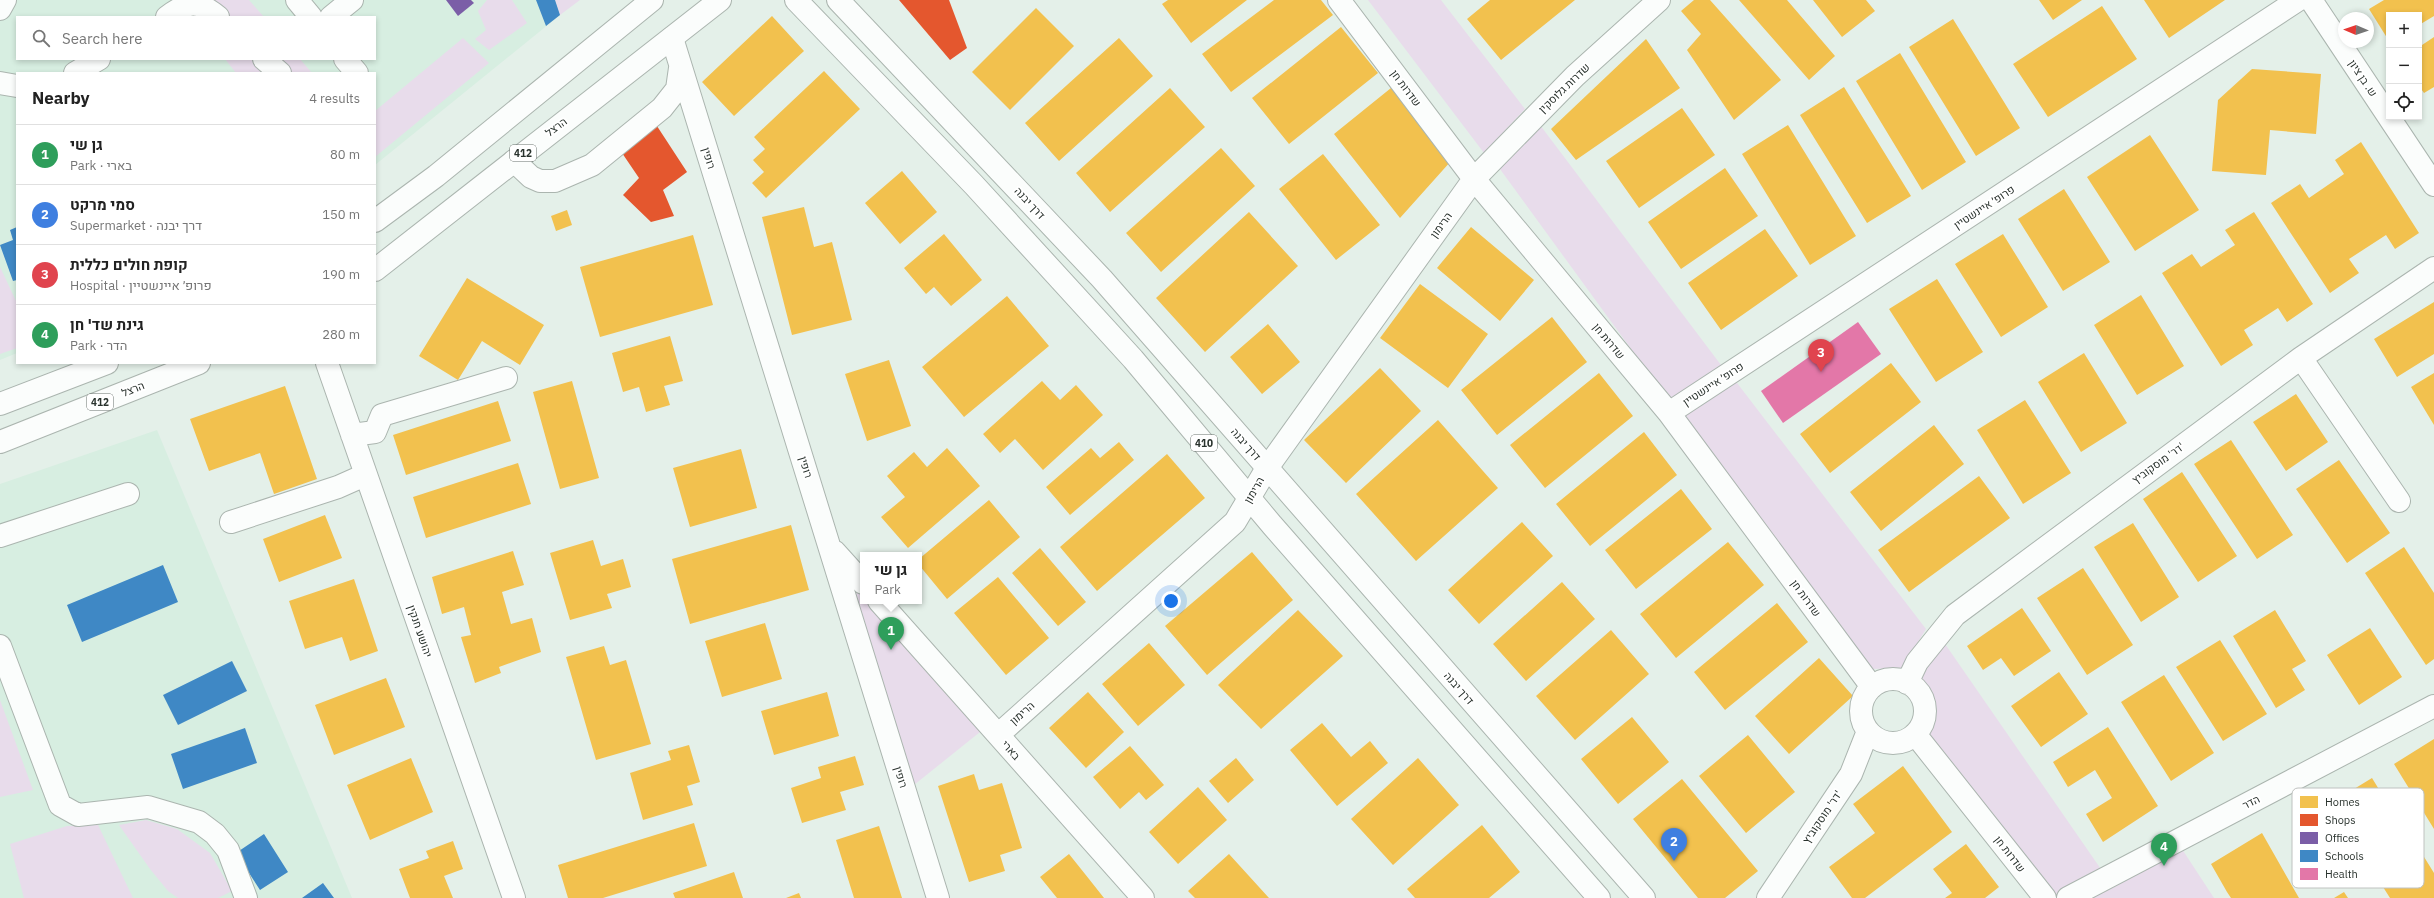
<!DOCTYPE html>
<html lang="en">
<head>
<meta charset="utf-8">
<style>
  :root { --surface:#fff; --page:#f2f2f2; --text:#222; --muted:#767676; --line:#e0e0e0; --accent:#db2777 }
  body { margin:0; font-family:"IBM Plex Sans",Heebo,sans-serif; background:var(--page); color:var(--text) }
  .controls { position:absolute; right:12px; top:12px; display:grid; overflow:hidden; border-radius:0px; box-shadow:0 2px 6px #0003 }
  .controls button { width:36px; height:36px; display:grid; place-items:center; padding:0; border:0; border-bottom:1px solid var(--line); background:var(--surface); color:var(--text); font:20px sans-serif }
  .compass { position:absolute; left:2338px; top:12px; width:36px; height:36px; border-radius:50%; background:var(--surface); box-shadow:0 2px 6px #0003; rotate:272deg }
  .you { position:absolute; left:1171px; top:601px; width:14px; height:14px; margin:-10px; border:3px solid #fff; border-radius:50%; background:#1a73e8; box-shadow:0 0 0 6px #1a73e833 }
  .badge { display:grid; place-items:center; width:26px; height:26px; border-radius:50%; background:var(--accent); color:#fff; font-size:13px; font-weight:700 }
  .pin { position:absolute; translate:-50% -33px; filter:drop-shadow(0 1px 2px #0008) }
  .pin::after { content:''; position:absolute; top:21px; width:14px; height:12px; background:inherit; clip-path:polygon(0 0,100% 0,50% 100%) }
  .popup { position:absolute; left:860px; top:552px; width:62px; height:52px; box-sizing:border-box; display:grid; place-content:center; border-radius:0px; background:var(--surface); filter:drop-shadow(0 1px 3px #0005); font-size:13px; white-space:nowrap; color:var(--muted) }
  .popup b { font-size:15px; color:var(--text) }
  .popup::after { content:''; position:absolute; left:50%; top:100%; margin-left:-8px; border:8px solid transparent; border-top-color:var(--surface) }
  .list { margin:0; padding:0; list-style:none }
  h2 { display:flex; justify-content:space-between; align-items:center; height:52px; margin:0; padding:0 16px; font-size:17px }
  h2 small { font-size:13px; font-weight:400; color:var(--muted) }
  .list li { display:grid; grid-template-columns:26px 1fr auto; gap:12px; align-items:center; box-sizing:border-box; height:60px; padding:0 16px; border-top:1px solid var(--line) }
  .list b { display:block; font-size:15px; white-space:nowrap }
  .list p { margin:0; font-size:13px; white-space:nowrap; color:var(--muted) }
  .list em { font-size:13px; font-style:normal; color:var(--muted) }
  .icon { flex:none; width:22px; height:22px; fill:none; stroke:currentColor; stroke-width:2; stroke-linecap:round; stroke-linejoin:round }
  .map { position:relative; flex:none; width:2434px; height:898px; overflow:hidden }
  .search { position:absolute; background:var(--surface); box-shadow:0 2px 6px #0003; left:16px; top:16px; width:360px; height:44px; display:flex; align-items:center; gap:10px; box-sizing:border-box; padding:0 14px; border-radius:0px; color:var(--muted); font-size:15px }
  .panel { position:absolute; background:var(--surface); box-shadow:0 2px 6px #0003; left:16px; top:72px; width:360px; height:292px; border-radius:0px }
  .map>svg:first-child { display:block }
  .built { fill:#d7eee1; fill-rule:evenodd }
  .green { fill:#e8dceb }
  .homes { fill:#f2c14e }
  .shops { fill:#e4572e }
  .offices { fill:#7b5ea7 }
  .schools { fill:#3f88c5 }
  .health { fill:#e377a8 }
  .lines { fill:none; stroke-linecap:round; stroke-linejoin:round }
  .minor-casing { stroke:#abb5af; stroke-width:24 }
  .major-casing { stroke:#abb5af; stroke-width:24 }
  .minor { stroke:#fbfdfc; stroke-width:22 }
  .major { stroke:#fbfdfc; stroke-width:22 }
  .labels { text-anchor:middle; dominant-baseline:central; stroke-width:4; stroke-linejoin:round; paint-order:stroke }
  .shield { fill:#fff; stroke:#69706c; stroke-width:1 }
  .shield-label { font-size:10px; font-weight:bold; fill:#29322d }
  .street-label { font-size:11px; fill:#29322d; stroke:#fff }
  .key { fill:#fff; stroke:#bfc2c0; stroke-width:1 }
  .key-label { font-size:11px; fill:#29322d }
</style>
</head>
<body>
<div class="map">
<svg width="2434" height="898" viewBox="0 0 2434 898">
  <rect width="100%" height="100%" fill="#e4f0e9"/>
  <!-- built -->
  <path class="built" d="M 0,0 L 555,0 L 560,15 L 375,165 L 375,73 L 17,73 L 17,353 L 0,360 ZM 17,17 L 375,17 L 375,59 L 17,59 Z
    M 157,430 L 352,898 L 0,898 L 0,484 Z"/>
  <!-- green -->
  <path class="green" d="M 180,0 L 249,0 L 264,17 L 193,17 Z
    M 487,0 L 512,0 L 527,23 L 489,50 L 475,39 L 486,30 L 478,11 Z
    M 555,0 L 580,0 L 560,15 Z
    M 1368,0 L 1441,0 L 1525,109 L 1484,153 Z
    M 463,38 L 489,63 L 375,157 L 375,111 Z
    M 225,59 L 300,59 L 312,73 L 236,73 Z
    M 1540,125 L 1721,365 L 1669,401 L 1497,165 Z
    M 0,267 L 17,303 L 17,348 L 0,354 Z
    M 1734,379 L 1926,629 L 1902,668 L 1872,669 L 1678,416 Z
    M 844,571 L 863,592 L 863,601 L 871,601 L 985,728 L 909,789 Z
    M 1943,641 L 2105,875 L 2063,898 L 2056,898 L 1925,741 C 1934,710 1935,705 1916,679 Z
    M 0,700 L 33,790 L 0,797 Z
    M 146,820 L 177,829 L 210,853 L 232,891 L 218,898 L 178,898 L 168,891 L 150,869 L 119,825 Z
    M 98,825 L 133,898 L 24,898 L 10,844 L 67,826 Z
    M 2180,846 L 2214,898 L 2074,898 Z"/>
  <!-- homes -->
  <path class="homes" d="M 1168,0 L 1247,0 L 1191,43 L 1162,4 Z
    M 1274,0 L 1321,0 L 1333,15 L 1231,92 L 1202,54 Z
    M 1490,0 L 1575,0 L 1501,60 L 1467,19 Z
    M 1694,0 L 1710,0 L 1781,80 L 1734,120 L 1687,50 L 1701,34 L 1681,11 Z
    M 1739,0 L 1787,0 L 1835,56 L 1809,80 Z
    M 1813,0 L 1866,0 L 1875,11 L 1842,37 Z
    M 2039,0 L 2082,0 L 2053,20 Z
    M 2144,0 L 2225,0 L 2169,38 Z
    M 2384,0 L 2434,0 L 2434,16 L 2419,25 L 2419,15 L 2389,15 L 2389,41 L 2369,9 Z
    M 2102,6 L 2137,59 L 2048,117 L 2013,64 Z
    M 1036,8 L 1074,46 L 1010,110 L 972,72 Z
    M 772,16 L 804,51 L 734,116 L 702,82 Z
    M 1953,19 L 2020,128 L 1976,156 L 1909,47 Z
    M 1341,27 L 1378,73 L 1289,144 L 1252,98 Z
    M 2434,37 L 2434,87 L 2424,93 L 2419,86 L 2419,47 Z
    M 1119,38 L 1153,76 L 1059,161 L 1025,123 Z
    M 1646,39 L 1680,88 L 1576,160 L 1551,129 Z
    M 1900,53 L 1966,162 L 1922,190 L 1856,81 Z
    M 2252,69 L 2321,74 L 2316,134 L 2270,130 L 2266,175 L 2212,171 L 2218,100 Z
    M 824,71 L 860,109 L 766,198 L 752,183 L 764,172 L 753,160 L 765,149 L 754,137 Z
    M 1844,87 L 1911,196 L 1867,223 L 1800,115 Z
    M 1170,88 L 1205,127 L 1110,212 L 1076,173 Z
    M 1391,88 L 1451,161 L 1400,218 L 1334,134 Z
    M 1682,108 L 1715,155 L 1639,208 L 1606,161 Z
    M 1788,125 L 1856,236 L 1810,265 L 1742,154 Z
    M 2150,135 L 2199,210 L 2135,251 L 2087,177 Z
    M 2361,142 L 2419,233 L 2395,249 L 2386,235 L 2349,259 L 2359,273 L 2330,293 L 2271,203 L 2300,184 L 2309,198 L 2344,174 L 2335,160 Z
    M 1221,148 L 1255,186 L 1161,272 L 1126,233 Z
    M 1323,154 L 1380,225 L 1336,260 L 1279,189 Z
    M 1725,168 L 1758,216 L 1681,269 L 1648,222 Z
    M 902,171 L 937,212 L 900,244 L 865,203 Z
    M 2064,189 L 2110,262 L 2063,291 L 2018,219 Z
    M 804,207 L 814,247 L 832,242 L 852,320 L 792,335 L 762,217 Z
    M 567,210 L 572,225 L 556,231 L 551,216 Z
    M 1249,212 L 1298,266 L 1205,352 L 1156,298 Z
    M 2254,212 L 2313,304 L 2287,322 L 2278,308 L 2258,321 L 2244,330 L 2253,345 L 2221,366 L 2162,273 L 2192,254 L 2201,267 L 2235,245 L 2225,230 Z
    M 1471,227 L 1534,280 L 1500,321 L 1437,268 Z
    M 1765,229 L 1798,276 L 1721,330 L 1688,283 Z
    M 944,234 L 982,280 L 951,306 L 934,287 L 926,294 L 904,268 Z
    M 2003,234 L 2048,307 L 2001,337 L 1955,264 Z
    M 693,235 L 713,305 L 600,337 L 580,267 Z
    M 467,278 L 544,325 L 520,365 L 482,341 L 458,380 L 419,356 Z
    M 1937,279 L 1983,352 L 1936,382 L 1889,309 Z
    M 1420,284 L 1488,334 L 1448,388 L 1380,338 Z
    M 2141,295 L 2184,366 L 2137,395 L 2094,325 Z
    M 1007,296 L 1049,346 L 964,417 L 922,367 Z
    M 2434,302 L 2434,354 L 2397,377 L 2374,339 Z
    M 1552,317 L 1587,362 L 1497,435 L 1461,390 Z
    M 1268,324 L 1300,362 L 1262,394 L 1230,357 Z
    M 670,336 L 683,381 L 664,386 L 670,405 L 646,412 L 639,387 L 623,392 L 612,353 Z
    M 2084,353 L 2127,423 L 2081,452 L 2038,382 Z
    M 889,360 L 911,426 L 867,441 L 845,374 Z
    M 1891,363 L 1921,402 L 1830,473 L 1800,434 Z
    M 1380,368 L 1421,411 L 1346,483 L 1304,440 Z
    M 1599,373 L 1633,416 L 1545,488 L 1510,445 Z
    M 2434,373 L 2434,425 L 2411,387 Z
    M 572,381 L 599,478 L 560,489 L 533,392 Z
    M 1042,381 L 1060,400 L 1076,385 L 1103,415 L 1043,470 L 1015,439 L 1000,453 L 983,434 Z
    M 285,386 L 317,479 L 274,494 L 260,453 L 209,471 L 190,419 Z
    M 2296,394 L 2328,442 L 2286,471 L 2253,422 Z
    M 2025,400 L 2071,473 L 2023,504 L 1977,430 Z
    M 498,401 L 511,441 L 406,475 L 393,435 Z
    M 1438,420 L 1498,488 L 1416,561 L 1356,494 Z
    M 1934,425 L 1964,464 L 1881,531 L 1850,492 Z
    M 1644,432 L 1677,475 L 1590,546 L 1556,504 Z
    M 2231,440 L 2293,535 L 2257,559 L 2194,464 Z
    M 1119,442 L 1134,460 L 1070,515 L 1046,487 L 1091,448 L 1100,458 Z
    M 947,448 L 980,486 L 908,548 L 881,517 L 905,497 L 887,476 L 914,452 L 927,467 Z
    M 741,449 L 757,508 L 690,527 L 673,468 Z
    M 1167,454 L 1205,498 L 1097,591 L 1060,547 Z
    M 2339,460 L 2390,533 L 2347,563 L 2296,489 Z
    M 518,463 L 531,504 L 426,538 L 413,497 Z
    M 2182,472 L 2237,556 L 2198,582 L 2143,499 Z
    M 1979,476 L 2010,518 L 1909,592 L 1878,550 Z
    M 1681,489 L 1712,529 L 1636,589 L 1605,550 Z
    M 989,500 L 1020,537 L 947,599 L 919,565 L 919,559 Z
    M 325,515 L 342,558 L 279,582 L 263,539 Z
    M 1522,522 L 1553,556 L 1479,624 L 1448,590 Z
    M 2133,523 L 2179,597 L 2141,622 L 2094,547 Z
    M 791,525 L 809,590 L 690,624 L 672,559 Z
    M 593,540 L 601,566 L 623,559 L 631,587 L 607,594 L 612,608 L 570,620 L 550,553 Z
    M 1728,542 L 1764,585 L 1676,658 L 1640,614 Z
    M 2404,547 L 2434,593 L 2434,659 L 2426,665 L 2365,573 Z
    M 1040,548 L 1086,602 L 1058,626 L 1012,573 Z
    M 513,551 L 524,585 L 502,592 L 511,624 L 532,618 L 541,652 L 499,667 L 501,673 L 475,683 L 461,637 L 471,635 L 464,607 L 442,614 L 432,577 Z
    M 1252,552 L 1293,600 L 1207,675 L 1165,626 Z
    M 2083,568 L 2133,645 L 2087,675 L 2037,598 Z
    M 998,577 L 1049,638 L 1006,675 L 954,613 Z
    M 354,579 L 378,651 L 350,661 L 342,637 L 305,649 L 289,601 Z
    M 1562,582 L 1595,619 L 1526,681 L 1493,644 Z
    M 1777,603 L 1808,642 L 1725,710 L 1694,672 Z
    M 2022,608 L 2051,651 L 2014,676 L 2001,658 L 1983,670 L 1967,646 Z
    M 1298,610 L 1343,656 L 1261,729 L 1218,685 Z
    M 2275,610 L 2306,661 L 2292,669 L 2305,690 L 2276,708 L 2233,636 Z
    M 765,623 L 782,679 L 722,697 L 705,641 Z
    M 2370,628 L 2402,677 L 2359,705 L 2327,655 Z
    M 1611,630 L 1649,674 L 1575,740 L 1536,696 Z
    M 2220,640 L 2267,714 L 2223,741 L 2176,667 Z
    M 1149,643 L 1185,685 L 1138,726 L 1102,684 Z
    M 604,646 L 610,665 L 626,660 L 651,744 L 596,760 L 566,657 Z
    M 1819,658 L 1853,696 L 1789,754 L 1755,716 Z
    M 2059,672 L 2088,714 L 2041,747 L 2011,706 Z
    M 2164,675 L 2214,753 L 2171,781 L 2121,702 Z
    M 386,678 L 405,727 L 334,755 L 315,705 Z
    M 827,692 L 839,736 L 774,755 L 761,711 Z
    M 1088,692 L 1124,732 L 1086,768 L 1049,728 Z
    M 1632,717 L 1669,762 L 1618,804 L 1581,759 Z
    M 1322,723 L 1351,757 L 1370,741 L 1388,763 L 1337,806 L 1290,750 Z
    M 2108,727 L 2158,806 L 2103,842 L 2086,814 L 2112,798 L 2095,770 L 2068,787 L 2053,762 Z
    M 1748,735 L 1795,792 L 1746,833 L 1699,776 Z
    M 2434,739 L 2434,829 L 2394,764 Z
    M 689,745 L 700,782 L 687,786 L 693,805 L 643,820 L 630,773 L 671,760 L 668,751 Z
    M 1130,746 L 1164,785 L 1146,800 L 1139,792 L 1120,809 L 1093,777 Z
    M 855,756 L 864,785 L 840,792 L 846,810 L 802,823 L 791,788 L 821,778 L 818,767 Z
    M 411,758 L 433,812 L 370,840 L 347,785 Z
    M 1236,758 L 1254,780 L 1228,803 L 1209,781 Z
    M 1418,758 L 1459,805 L 1393,865 L 1351,819 Z
    M 1903,766 L 1952,832 L 1865,898 L 1852,898 L 1829,867 L 1875,833 L 1853,804 Z
    M 974,774 L 979,790 L 1002,783 L 1022,848 L 1000,855 L 1005,871 L 969,882 L 938,786 Z
    M 2372,778 L 2399,822 L 2326,866 L 2300,822 Z
    M 1682,779 L 1758,871 L 1725,898 L 1698,898 L 1633,819 Z
    M 1198,787 L 1227,820 L 1178,864 L 1149,832 Z
    M 694,823 L 707,866 L 603,898 L 568,898 L 558,865 Z
    M 1482,825 L 1520,872 L 1489,898 L 1415,898 L 1407,889 Z
    M 879,826 L 902,898 L 854,898 L 836,840 Z
    M 2262,833 L 2299,898 L 2231,898 L 2227,892 L 2211,864 Z
    M 453,841 L 463,869 L 444,876 L 453,898 L 410,898 L 399,869 L 429,858 L 426,851 Z
    M 1966,844 L 1999,887 L 1985,898 L 1945,898 L 1952,893 L 1933,869 Z
    M 2421,852 L 2434,873 L 2434,898 L 2390,898 L 2378,879 Z
    M 1069,854 L 1089,879 L 1104,898 L 1057,898 L 1040,877 Z
    M 1229,854 L 1269,898 L 1195,898 L 1188,891 Z
    M 734,872 L 743,898 L 675,898 L 673,893 Z
    M 2344,892 L 2348,898 L 2334,898 Z
    M 799,893 L 801,898 L 786,898 Z"/>
  <!-- shops -->
  <path class="shops" d="M 899,0 L 949,0 L 967,48 L 950,60 Z
    M 655,123 L 687,172 L 663,190 L 674,216 L 651,222 L 623,195 L 639,178 L 620,150 Z"/>
  <!-- offices -->
  <path class="offices" d="M 446,0 L 471,0 L 474,3 L 458,16 Z"/>
  <!-- schools -->
  <path class="schools" d="M 536,0 L 555,0 L 560,15 L 546,26 Z
    M 17,227 L 17,280 L 13,281 L 0,245 L 13,240 L 10,230 Z
    M 163,565 L 178,602 L 82,642 L 67,605 Z
    M 232,661 L 247,691 L 178,725 L 163,695 Z
    M 245,728 L 257,763 L 183,789 L 171,754 Z
    M 264,834 L 288,872 L 260,890 L 236,853 Z
    M 323,883 L 334,898 L 302,898 Z"/>
  <!-- health -->
  <path class="health" d="M 1858,322 L 1881,354 L 1783,423 L 1761,391 Z"/>
  <g class="lines">
    <defs>
      <path id="minor" d="M 297,0 L 311,17
        M 1339,0 L 1474,179 L 1669,413 L 1872,687
        M 2311,0 L 2434,185
        M 0,9 L 5,0
        M 167,17 C 188,1 198,0 218,17
        M 331,17 L 352,0
        M 672,38 L 938,898
        M 264,59 L 280,73
        M 345,59 L 357,73
        M 75,73 L 99,59
        M 0,83 L 17,86
        M 514,161 L 531,177 L 540,181 L 555,181 L 592,165 L 662,108 L 677,89 L 680,68
        M 2301,358 L 2399,501
        M 327,363 L 514,898
        M 1669,413 L 2298,0
        M 352,435 L 375,432 L 382,415 L 506,378
        M 231,522 L 338,487 L 365,475
        M 0,536 L 128,494
        M 835,552 L 863,583
        M 879,601 L 1143,898
        M 0,646 L 60,805 L 78,815 L 148,807 L 199,822 L 215,834 L 228,850 L 246,898
        M1861 711a32 32 0 1 1 64 0a32 32 0 1 1-64 0Z
        M 1907,683 L 1917,662 L 1955,615 L 2301,358 L 2434,268
        M 1915,734 L 2045,898
        M 998,735 L 1235,522 L 1267,468 L 1474,179 L 1575,76 L 1659,0
        M 1768,898 L 1851,774 L 1868,731
        M 2068,898 L 2434,706"/>
      <path id="major" d="M 796,0 L 974,185 L 1133,359 L 1272,525 L 1599,898
        M 838,0 L 1102,279 L 1644,898
        M 375,221 L 436,176 L 652,0
        M 375,270 L 720,0
        M 0,404 L 107,363
        M 0,442 L 199,363"/>
    </defs>
    <!-- minor casing -->
    <use href="#minor" class="minor-casing"/>
    <!-- major casing -->
    <use href="#major" class="major-casing"/>
    <!-- minor -->
    <use href="#minor" class="minor"/>
    <!-- major -->
    <use href="#major" class="major"/>
  </g>
  <g class="labels">
    <!-- shield labels -->
    <g class="shield">
      <rect x="510" y="145" width="26" height="16" rx="3"/>
      <rect x="87" y="394" width="26" height="16" rx="3"/>
      <rect x="1191" y="435" width="26" height="16" rx="3"/>
    </g>
    <g class="shield-label">
      <text x="523" y="153">412</text>
      <text x="100" y="402">412</text>
      <text x="1204" y="443">410</text>
    </g>
    <!-- street labels -->
    <g class="street-label">
      <text transform="translate(2363 78) rotate(56)">ש. בן ציון</text>
      <text transform="translate(1406 88) rotate(53)">שדרות חן</text>
      <text transform="translate(1564 88) rotate(-44)">שדרות גלוסקין</text>
      <text transform="translate(556 127) rotate(-37)">הרצל</text>
      <text transform="translate(709 158) rotate(73)">רופין</text>
      <text transform="translate(1030 203) rotate(47)">דרך יבנה</text>
      <text transform="translate(1984 207) rotate(-33)">פרופ׳ איינשטיין</text>
      <text transform="translate(1441 225) rotate(-54)">הרימון</text>
      <text transform="translate(1609 341) rotate(50)">שדרות חן</text>
      <text transform="translate(1713 384) rotate(-33)">פרופ׳ איינשטיין</text>
      <text transform="translate(133 389) rotate(-21)">הרצל</text>
      <text transform="translate(1246 444) rotate(49)">דרך יבנה</text>
      <text transform="translate(2158 463) rotate(-36)">דר' מוסקוביץ'</text>
      <text transform="translate(806 467) rotate(73)">רופין</text>
      <text transform="translate(1254 490) rotate(-60)">הרימון</text>
      <text transform="translate(1806 598) rotate(54)">שדרות חן</text>
      <text transform="translate(420 631) rotate(71)">יהושע חנקין</text>
      <text transform="translate(1459 688) rotate(49)">דרך יבנה</text>
      <text transform="translate(1022 713) rotate(-42)">הרימון</text>
      <text transform="translate(1011 750) rotate(48)">בארי</text>
      <text transform="translate(901 777) rotate(73)">רופין</text>
      <text transform="translate(2251 802) rotate(-27)">הדר</text>
      <text transform="translate(1822 817) rotate(-56)">דר' מוסקוביץ'</text>
      <text transform="translate(2010 854) rotate(52)">שדרות חן</text>
    </g>
  </g>
  <!-- legend -->
  <rect x="2292" y="788" width="132" height="100" rx="6" class="key"/>
  <rect x="2300" y="796" width="18" height="12" fill="#f2c14e"/>
  <rect x="2300" y="814" width="18" height="12" fill="#e4572e"/>
  <rect x="2300" y="832" width="18" height="12" fill="#7b5ea7"/>
  <rect x="2300" y="850" width="18" height="12" fill="#3f88c5"/>
  <rect x="2300" y="868" width="18" height="12" fill="#e377a8"/>
  <g class="key-label">
    <text x="2325" y="806">Homes</text>
    <text x="2325" y="824">Shops</text>
    <text x="2325" y="842">Offices</text>
    <text x="2325" y="860">Schools</text>
    <text x="2325" y="878">Health</text>
  </g>
</svg>
<div class="controls">
<button>+</button>
<button>−</button>
<button><svg class="icon" aria-label="locate" viewBox="0 0 24 24"><circle cx="12" cy="12" r="6"/><path d="M12 2v4M12 18v4M2 12h4M18 12h4"/></svg></button>
</div>
<svg class="compass" viewBox="-18 -18 36 36"><path d="M0-13l5 13h-10z" fill="#e53935"/><path d="M0 13l5-13h-10z" fill="#767676"/></svg>
<div class="you"></div>
<div class="pin badge" style="left:891px;top:650px;background:#2e9e5b">1</div>
<div class="popup"><b>גן שי</b>Park</div>
<div class="pin badge" style="left:1674px;top:861px;background:#3f7fe0">2</div>
<div class="pin badge" style="left:1821px;top:372px;background:#e0444e">3</div>
<div class="pin badge" style="left:2164px;top:866px;background:#2e9e5b">4</div>
<div class="search"><svg class="icon" aria-label="search" viewBox="0 0 24 24"><circle cx="10" cy="10" r="6"/><path d="M15 15l6 6"/></svg>Search here</div>
<section class="panel">
<h2>Nearby<small>4 results</small></h2>
<ul class="list">
<li><span class="badge" style="background:#2e9e5b">1</span><div><b>גן שי</b><p>Park · בארי</p></div><em>80 m</em></li>
<li><span class="badge" style="background:#3f7fe0">2</span><div><b>סמי מרקט</b><p>Supermarket · דרך יבנה</p></div><em>150 m</em></li>
<li><span class="badge" style="background:#e0444e">3</span><div><b>קופת חולים כללית</b><p>Hospital · פרופ׳ איינשטיין</p></div><em>190 m</em></li>
<li><span class="badge" style="background:#2e9e5b">4</span><div><b>גינת שד' חן</b><p>Park · הדר</p></div><em>280 m</em></li>
</ul>
</section>
</div>
</body>
</html>
